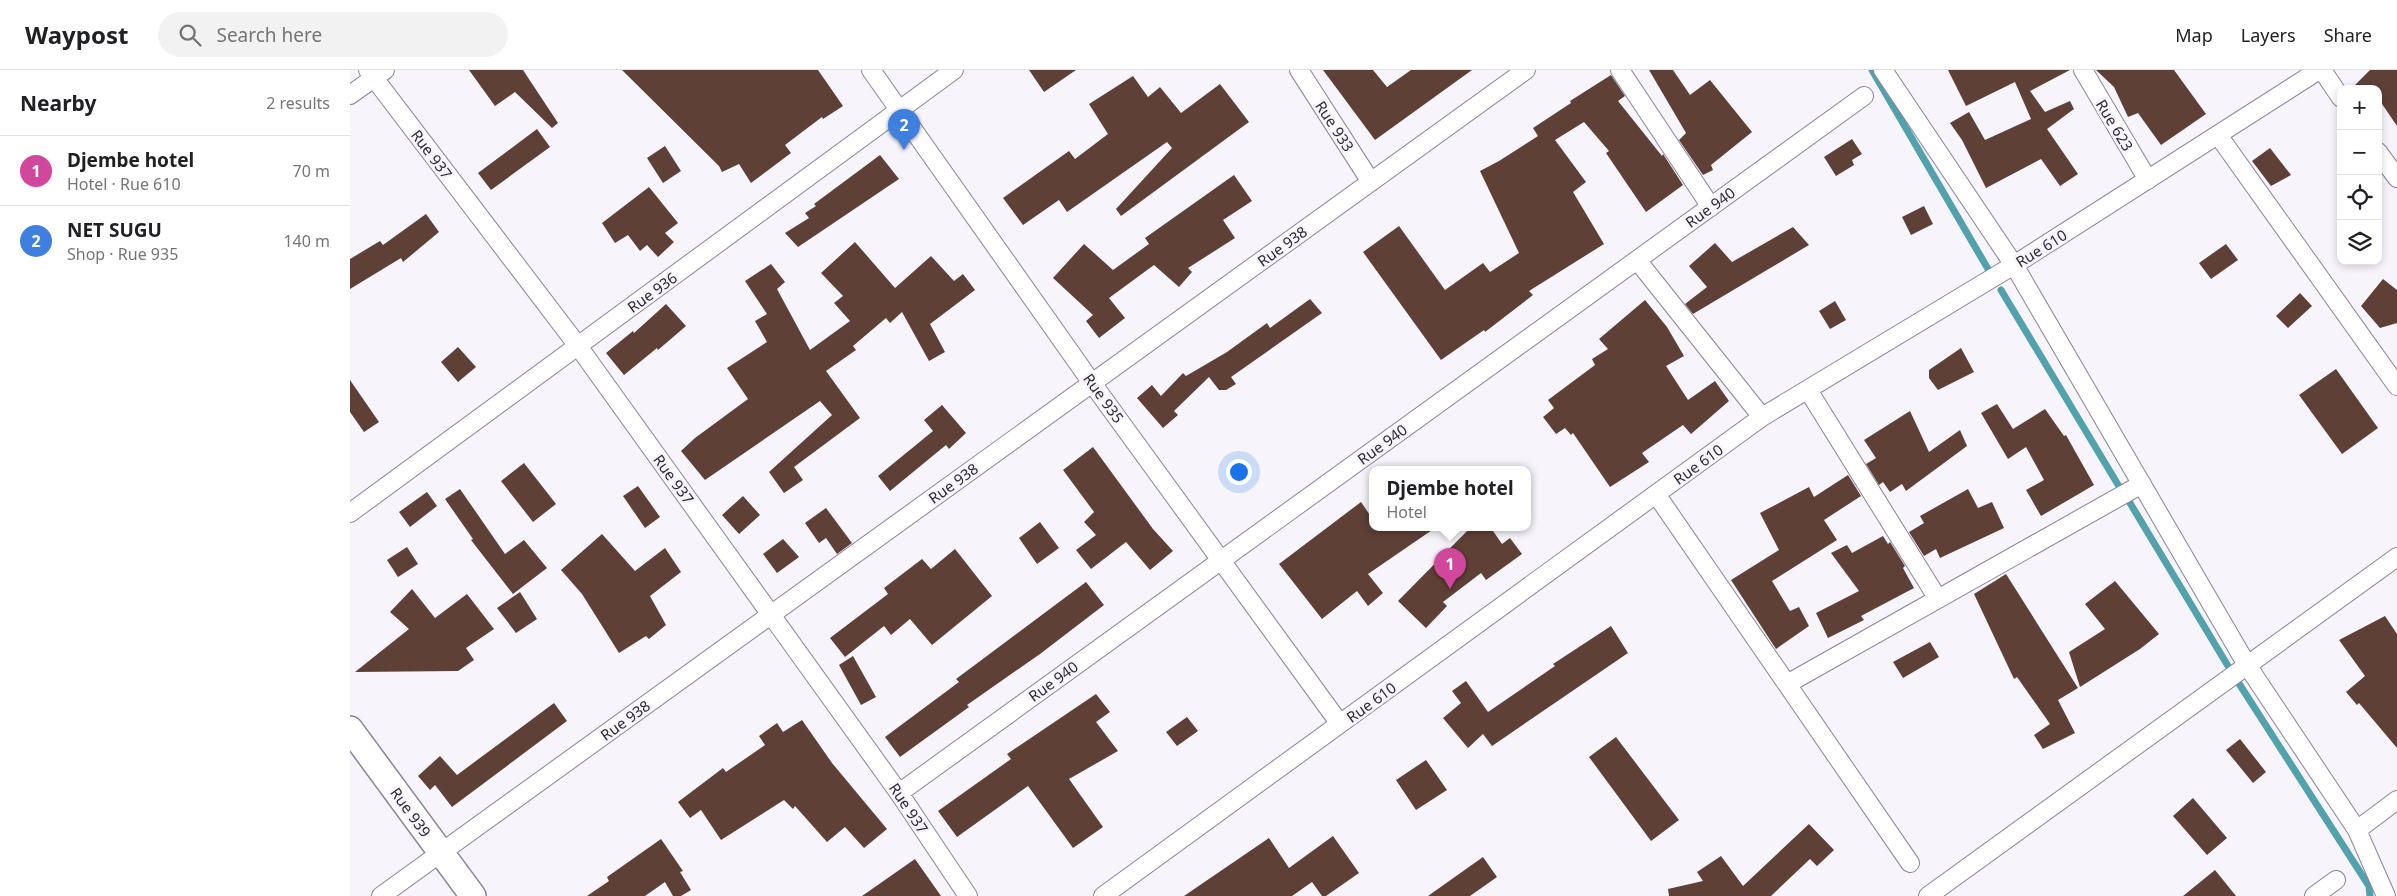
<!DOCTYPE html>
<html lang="en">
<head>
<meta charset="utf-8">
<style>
  :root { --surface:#fff; --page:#f2f2f2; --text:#202124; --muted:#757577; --line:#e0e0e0; --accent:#db2777 }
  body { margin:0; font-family:"Noto Sans",sans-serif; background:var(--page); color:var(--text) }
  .controls { position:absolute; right:15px; top:15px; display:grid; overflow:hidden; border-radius:10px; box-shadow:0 2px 8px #0003 }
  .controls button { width:45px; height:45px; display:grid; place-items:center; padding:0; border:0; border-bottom:1px solid var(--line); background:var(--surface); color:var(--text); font:25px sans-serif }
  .you { position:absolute; left:888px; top:401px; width:18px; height:18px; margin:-12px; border:4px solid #fff; border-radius:50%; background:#1a73e8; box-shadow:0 0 0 8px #1a73e833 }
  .badge { display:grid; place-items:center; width:32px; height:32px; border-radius:50%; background:var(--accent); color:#fff; font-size:16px; font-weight:700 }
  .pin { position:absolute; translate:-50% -41px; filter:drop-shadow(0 1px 2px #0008) }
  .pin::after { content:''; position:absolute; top:26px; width:18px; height:15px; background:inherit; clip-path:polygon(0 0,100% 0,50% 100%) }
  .popup { position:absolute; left:1019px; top:396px; width:162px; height:65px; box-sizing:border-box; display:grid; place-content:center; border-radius:10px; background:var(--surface); filter:drop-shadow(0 1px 4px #0005); font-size:16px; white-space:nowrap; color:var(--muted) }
  .popup b { font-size:19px; color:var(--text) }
  .popup::after { content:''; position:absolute; left:50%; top:100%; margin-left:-10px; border:10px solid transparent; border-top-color:var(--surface) }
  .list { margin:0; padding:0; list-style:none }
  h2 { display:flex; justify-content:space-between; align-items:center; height:65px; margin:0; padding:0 20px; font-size:21px }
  h2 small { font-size:16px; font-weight:400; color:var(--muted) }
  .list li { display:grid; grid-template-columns:32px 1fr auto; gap:15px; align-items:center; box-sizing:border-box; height:70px; padding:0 20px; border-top:1px solid var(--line) }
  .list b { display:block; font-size:19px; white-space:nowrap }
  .list p { margin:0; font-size:16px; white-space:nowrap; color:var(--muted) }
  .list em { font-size:16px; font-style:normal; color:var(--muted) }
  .icon { flex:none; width:28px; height:28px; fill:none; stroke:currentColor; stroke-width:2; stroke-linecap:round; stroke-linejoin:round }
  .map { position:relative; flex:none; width:2047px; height:826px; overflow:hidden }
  header { display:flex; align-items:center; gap:30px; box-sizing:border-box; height:70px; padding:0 25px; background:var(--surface); border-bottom:1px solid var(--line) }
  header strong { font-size:24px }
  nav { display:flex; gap:28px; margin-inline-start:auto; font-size:18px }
  .search { width:350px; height:45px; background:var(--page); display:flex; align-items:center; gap:12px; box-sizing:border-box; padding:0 18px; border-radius:28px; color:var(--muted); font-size:19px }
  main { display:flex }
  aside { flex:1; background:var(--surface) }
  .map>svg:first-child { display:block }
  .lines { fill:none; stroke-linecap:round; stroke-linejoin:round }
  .stream { stroke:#52a2ad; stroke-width:7 }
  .building { fill:#5e4037 }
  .minor-casing { stroke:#8a829f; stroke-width:20 }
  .secondary-casing { stroke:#8a829f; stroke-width:28 }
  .minor { stroke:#fff; stroke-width:18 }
  .secondary { stroke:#fff; stroke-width:25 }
  .labels { text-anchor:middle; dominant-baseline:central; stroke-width:5; stroke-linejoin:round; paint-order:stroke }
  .street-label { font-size:15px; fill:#2d2935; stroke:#f7f5fb }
</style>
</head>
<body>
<header>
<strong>Waypost</strong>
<div class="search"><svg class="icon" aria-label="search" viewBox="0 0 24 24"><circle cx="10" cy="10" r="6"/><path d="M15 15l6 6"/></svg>Search here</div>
<nav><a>Map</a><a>Layers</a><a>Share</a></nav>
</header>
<main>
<aside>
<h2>Nearby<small>2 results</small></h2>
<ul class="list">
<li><span class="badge" style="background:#d1479c">1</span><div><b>Djembe hotel</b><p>Hotel · Rue 610</p></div><em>70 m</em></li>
<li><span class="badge" style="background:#3f7fe0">2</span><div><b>NET SUGU</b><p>Shop · Rue 935</p></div><em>140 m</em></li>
</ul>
</aside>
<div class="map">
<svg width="2047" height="826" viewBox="0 0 2047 826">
  <rect width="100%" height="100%" fill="#f7f5fb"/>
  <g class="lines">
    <!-- stream -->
    <path class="stream" d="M 1522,0 L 1638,199
      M 1651,220 L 1770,418
      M 1780,433 L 1878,596
      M 1888,612 L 2019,816 L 2020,826"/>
  </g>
  <!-- building -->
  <path class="building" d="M 119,0 L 173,0 L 208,53 L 202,58 L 165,22 L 145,36 Z
    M 272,0 L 468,0 L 493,36 L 473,49 L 472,47 L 435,75 L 441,83 L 401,113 L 389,94 L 372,102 L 369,96 Z
    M 679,0 L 726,0 L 694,22 Z
    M 973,0 L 1023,0 L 1037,17 L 1061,0 L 1122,0 L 1025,70 Z
    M 1299,0 L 1323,0 L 1340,25 L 1360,10 L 1402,62 L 1361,95 L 1363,100 L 1353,105 L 1329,70 L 1336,63 Z
    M 1598,0 L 1720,0 L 1680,21 L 1695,42 L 1720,31 L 1724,39 L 1697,59 L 1728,104 L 1710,116 L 1691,89 L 1636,118 L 1612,70 L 1600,53 L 1619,42 L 1635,70 L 1681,49 L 1665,12 L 1616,36 Z
    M 1746,0 L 1824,0 L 1856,44 L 1811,75 L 1788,43 L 1778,47 L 1764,17 Z
    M 2020,0 L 2047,0 L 2047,56 L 2028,28 L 2028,19 L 2001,19 Z
    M 1261,5 L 1275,26 L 1268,31 L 1312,86 L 1313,84 L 1333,115 L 1296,142 L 1256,83 L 1259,81 L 1234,52 L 1205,70 L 1236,112 L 1223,122 L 1254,174 L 1179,221 L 1183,225 L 1135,262 L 1134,260 L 1091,290 L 1013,182 L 1049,156 L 1095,220 L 1133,193 L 1140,202 L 1169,183 L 1130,101 L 1149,91 L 1188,66 L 1183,58 L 1221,33 L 1220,31 Z
    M 783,6 L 798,27 L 810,17 L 831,43 L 870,14 L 899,52 L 771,146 L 766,139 L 822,78 L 817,72 L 717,142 L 709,130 L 673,155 L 653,128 L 719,81 L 725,89 L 758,64 L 739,34 Z
    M 187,59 L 200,77 L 141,120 L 128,103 Z
    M 1502,69 L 1512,84 L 1502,90 L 1504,95 L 1486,106 L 1474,87 Z
    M 315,76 L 331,101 L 313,113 L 297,88 Z
    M 1920,78 L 1941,105 L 1921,116 L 1902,91 Z
    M 530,85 L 549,109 L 448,177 L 435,163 L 459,148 L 455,143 L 466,136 L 464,134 Z
    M 884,105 L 902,131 L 873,150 L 885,168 L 838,198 L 842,202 L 829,217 L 804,195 L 759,228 L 775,248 L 749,268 L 736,251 L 743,245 L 703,208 L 734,174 L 763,200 L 799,174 L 795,168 Z
    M 299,117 L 328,153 L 315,163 L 324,172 L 308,187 L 297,175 L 290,181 L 278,165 L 265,173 L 252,153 Z
    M 1574,136 L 1583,154 L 1561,165 L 1552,147 Z
    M 76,144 L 89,162 L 53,192 L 51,188 L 0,219 L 0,189 L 30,171 L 33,175 Z
    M 1443,157 L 1459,175 L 1343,244 L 1335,234 L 1357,217 L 1339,196 L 1365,173 L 1382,192 Z
    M 505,172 L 545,218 L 581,186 L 604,211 L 613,204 L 625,220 L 580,254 L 595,282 L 579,291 L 552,242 L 540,253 L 536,248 L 503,276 L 506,280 L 476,301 L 510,348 L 444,397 L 453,410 L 434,423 L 419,402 L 482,345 L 470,331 L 355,410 L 331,381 L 345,368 L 398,329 L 377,298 L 417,272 L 405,251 L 417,244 L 395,211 L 421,194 L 435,212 L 427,219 L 460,280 L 500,251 L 484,233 L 493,226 L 471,203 Z
    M 1876,174 L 1888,190 L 1861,209 L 1849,193 Z
    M 2033,209 L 2047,220 L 2047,253 L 2030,258 L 2011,236 Z
    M 1950,223 L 1962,236 L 1938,258 L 1926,246 Z
    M 960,229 L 972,243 L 881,307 L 886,314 L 876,320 L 869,320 L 859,307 L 824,341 L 828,345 L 813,358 L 787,328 L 802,315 L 811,326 L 833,303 L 836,306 L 877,282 L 917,253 L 920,258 Z
    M 1295,230 L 1317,257 L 1334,286 L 1316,296 L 1338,330 L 1365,311 L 1379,331 L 1341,364 L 1333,355 L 1292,383 L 1299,392 L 1260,417 L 1223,363 L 1221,365 L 1215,358 L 1206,364 L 1193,347 L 1204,338 L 1198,330 L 1245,295 L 1242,289 L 1258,279 L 1249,269 Z
    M 1485,231 L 1496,250 L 1480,259 L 1469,241 Z
    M 316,234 L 336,256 L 308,280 L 307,278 L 274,305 L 256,283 L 283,261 L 284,263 Z
    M 108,277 L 126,297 L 108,312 L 91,292 Z
    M 1611,278 L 1624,302 L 1588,320 L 1579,308 L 1579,300 Z
    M 1986,299 L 2028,358 L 1992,384 L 1949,325 Z
    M 0,310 L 29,352 L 14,362 L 0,342 Z
    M 1647,334 L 1663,359 L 1695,339 L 1714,366 L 1716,365 L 1744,415 L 1691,446 L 1676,420 L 1694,410 L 1676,377 L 1658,389 L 1631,343 Z
    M 592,335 L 616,363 L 599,379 L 596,375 L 540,421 L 528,406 L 583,361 L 574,350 Z
    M 1560,341 L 1579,382 L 1610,360 L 1617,376 L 1556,421 L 1552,414 L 1540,422 L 1533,412 L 1529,415 L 1516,394 L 1526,388 L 1514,370 Z
    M 743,377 L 803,459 L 823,481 L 800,500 L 776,472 L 741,499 L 726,480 L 746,465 L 734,452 L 744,442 L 713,400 Z
    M 174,393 L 206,434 L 183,452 L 151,411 Z
    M 1498,405 L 1511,426 L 1474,450 L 1487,470 L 1422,511 L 1440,541 L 1449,537 L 1459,556 L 1426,579 L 1381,510 L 1429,480 L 1410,443 L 1459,417 L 1464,427 Z
    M 288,416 L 310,447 L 295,458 L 273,426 Z
    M 110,419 L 155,484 L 174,470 L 197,498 L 163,524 L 121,470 L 123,469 L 95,429 Z
    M 1618,419 L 1628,438 L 1642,432 L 1654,458 L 1590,488 L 1586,479 L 1574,486 L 1559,462 L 1574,453 L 1570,446 Z
    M 77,422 L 87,436 L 60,457 L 49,442 Z
    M 393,426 L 410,445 L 389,464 L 372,445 Z
    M 1011,432 L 1022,448 L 1022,458 L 1085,458 L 1018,504 L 1033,523 L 1018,536 L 1007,521 L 972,549 L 929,494 Z
    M 476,438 L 502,473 L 487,484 L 476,468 L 469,473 L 455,453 Z
    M 690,452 L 709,478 L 687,494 L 669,468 Z
    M 1120,458 L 1141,458 L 1152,474 L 1160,468 L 1172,484 L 1136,510 L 1131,503 L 1093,532 L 1097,536 L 1076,558 L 1048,531 Z
    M 252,464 L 285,501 L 315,478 L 331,502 L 300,526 L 316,555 L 299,569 L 296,566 L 269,583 L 232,524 L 211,500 Z
    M 1533,466 L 1538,474 L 1540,472 L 1555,496 L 1553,498 L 1564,518 L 1511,546 L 1514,550 L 1478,568 L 1466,543 L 1509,521 L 1481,483 L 1497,475 L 1502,483 Z
    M 433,469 L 449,487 L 427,503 L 413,484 Z
    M 57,477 L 68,494 L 48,507 L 37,490 Z
    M 605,479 L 642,526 L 582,575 L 560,549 L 541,565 L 534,556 L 495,587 L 480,568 L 538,524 L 534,518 L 572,489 L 581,499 Z
    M 1656,504 L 1728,618 L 1708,630 L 1725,663 L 1693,679 L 1684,665 L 1700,654 L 1667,607 L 1664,609 L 1624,524 Z
    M 1765,511 L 1809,564 L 1790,579 L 1730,617 L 1719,582 L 1755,559 L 1735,534 Z
    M 736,512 L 754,535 L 690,584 L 617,635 L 619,637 L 550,687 L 535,667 L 609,612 L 606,609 Z
    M 62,519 L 85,548 L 117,524 L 144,559 L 116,578 L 124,590 L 108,601 L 5,602 L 59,559 L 40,542 Z
    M 170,522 L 187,549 L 166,563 L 147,538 Z
    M 2035,546 L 2047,564 L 2047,678 L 2009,633 L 2007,635 L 1996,622 L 2015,606 L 1989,570 Z
    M 1261,556 L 1278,583 L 1142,676 L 1133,664 L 1118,678 L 1093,648 L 1111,633 L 1102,621 L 1116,611 L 1138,642 L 1205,596 L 1203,594 Z
    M 1580,572 L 1589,587 L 1553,608 L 1543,592 Z
    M 503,586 L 526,627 L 511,635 L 489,595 Z
    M 746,624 L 760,642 L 746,652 L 768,681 L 719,709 L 753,757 L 723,778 L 678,716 L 607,767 L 588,741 L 661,689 L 657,684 Z
    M 204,633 L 217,651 L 102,737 L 85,715 L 80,720 L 68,706 L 90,686 L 107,705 Z
    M 837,647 L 848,661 L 827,676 L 816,662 Z
    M 452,650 L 482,693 L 537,759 L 514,778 L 495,757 L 477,772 L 445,736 L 443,739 L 434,730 L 371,770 L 351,740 L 340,748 L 328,732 L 373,698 L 376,702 L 415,675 L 409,666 L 427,653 L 433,662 Z
    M 1266,667 L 1329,750 L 1301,771 L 1239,687 Z
    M 1890,669 L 1916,702 L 1903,713 L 1876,680 Z
    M 1076,690 L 1097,720 L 1066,740 L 1046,710 Z
    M 1843,728 L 1877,768 L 1857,785 L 1823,746 Z
    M 1459,754 L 1484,780 L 1467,796 L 1460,789 L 1421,826 L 1319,826 L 1318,819 L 1353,811 L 1347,802 L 1371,786 L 1393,816 Z
    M 983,766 L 1009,803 L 976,826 L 972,826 L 962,812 L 942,826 L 834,826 L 919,768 L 939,798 Z
    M 311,769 L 333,801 L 330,802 L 341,820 L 331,826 L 323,826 L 315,812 L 295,826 L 237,826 L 259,811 L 257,807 Z
    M 1133,787 L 1147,807 L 1120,826 L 1078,826 Z
    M 565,789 L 591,826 L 512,826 Z
    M 1865,800 L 1886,826 L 1833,826 Z"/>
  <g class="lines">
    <defs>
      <path id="minor" d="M 18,0 L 228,276 L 549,723 L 618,826
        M 521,0 L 742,313 L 990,654
        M 949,0 L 1021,112
        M 1270,0 L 1361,137
        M 1533,0 L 1664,195 L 1897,595 L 2007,760 L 2036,826
        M 1733,0 L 1798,110
        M 1972,0 L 1991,28
        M 0,25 L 35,0
        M 1868,65 L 2047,316
        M 2028,82 L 2047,108
        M 1287,190 L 1412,347
        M 1458,320 L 1588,529
        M 1306,424 L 1560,793
        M 0,443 L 604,0
        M 1437,614 L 1792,414
        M 549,723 L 1514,26
        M 2007,760 L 2047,730
        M 31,826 L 1176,0
        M 753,826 L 1412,347 L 1664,195 L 1969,0
        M 1578,826 L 2047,487
        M 1964,826 L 1986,810"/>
      <path id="secondary" d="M 0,659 L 123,826"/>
    </defs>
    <!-- minor casing -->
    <use href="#minor" class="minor-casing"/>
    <!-- secondary casing -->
    <use href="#secondary" class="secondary-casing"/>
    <!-- minor -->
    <use href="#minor" class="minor"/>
    <!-- secondary -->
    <use href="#secondary" class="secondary"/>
  </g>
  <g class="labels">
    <!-- street labels -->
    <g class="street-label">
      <text transform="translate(1765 55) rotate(59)">Rue 623</text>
      <text transform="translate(985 56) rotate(57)">Rue 933</text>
      <text transform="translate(82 84) rotate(53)">Rue 937</text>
      <text transform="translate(1360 137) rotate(-36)">Rue 940</text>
      <text transform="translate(932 176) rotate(-36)">Rue 938</text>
      <text transform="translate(1691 178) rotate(-32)">Rue 610</text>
      <text transform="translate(302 222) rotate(-36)">Rue 936</text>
      <text transform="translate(754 328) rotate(54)">Rue 935</text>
      <text transform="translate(1032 374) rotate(-36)">Rue 940</text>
      <text transform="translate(1348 394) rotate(-36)">Rue 610</text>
      <text transform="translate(324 409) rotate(54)">Rue 937</text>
      <text transform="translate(603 413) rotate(-36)">Rue 938</text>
      <text transform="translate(703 611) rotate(-36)">Rue 940</text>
      <text transform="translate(1021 632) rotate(-36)">Rue 610</text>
      <text transform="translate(275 650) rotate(-36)">Rue 938</text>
      <text transform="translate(559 738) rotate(56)">Rue 937</text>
      <text transform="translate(61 742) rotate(54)">Rue 939</text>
    </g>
  </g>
</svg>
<div class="controls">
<button>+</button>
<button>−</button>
<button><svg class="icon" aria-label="locate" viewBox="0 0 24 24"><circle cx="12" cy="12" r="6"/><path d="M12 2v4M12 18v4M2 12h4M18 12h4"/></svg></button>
<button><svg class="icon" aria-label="layers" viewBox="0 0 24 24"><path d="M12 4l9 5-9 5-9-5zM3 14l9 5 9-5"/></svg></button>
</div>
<div class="you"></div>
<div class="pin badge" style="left:1100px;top:519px;background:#d1479c">1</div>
<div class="popup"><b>Djembe hotel</b>Hotel</div>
<div class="pin badge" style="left:554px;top:80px;background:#3f7fe0">2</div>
</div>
</main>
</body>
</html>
